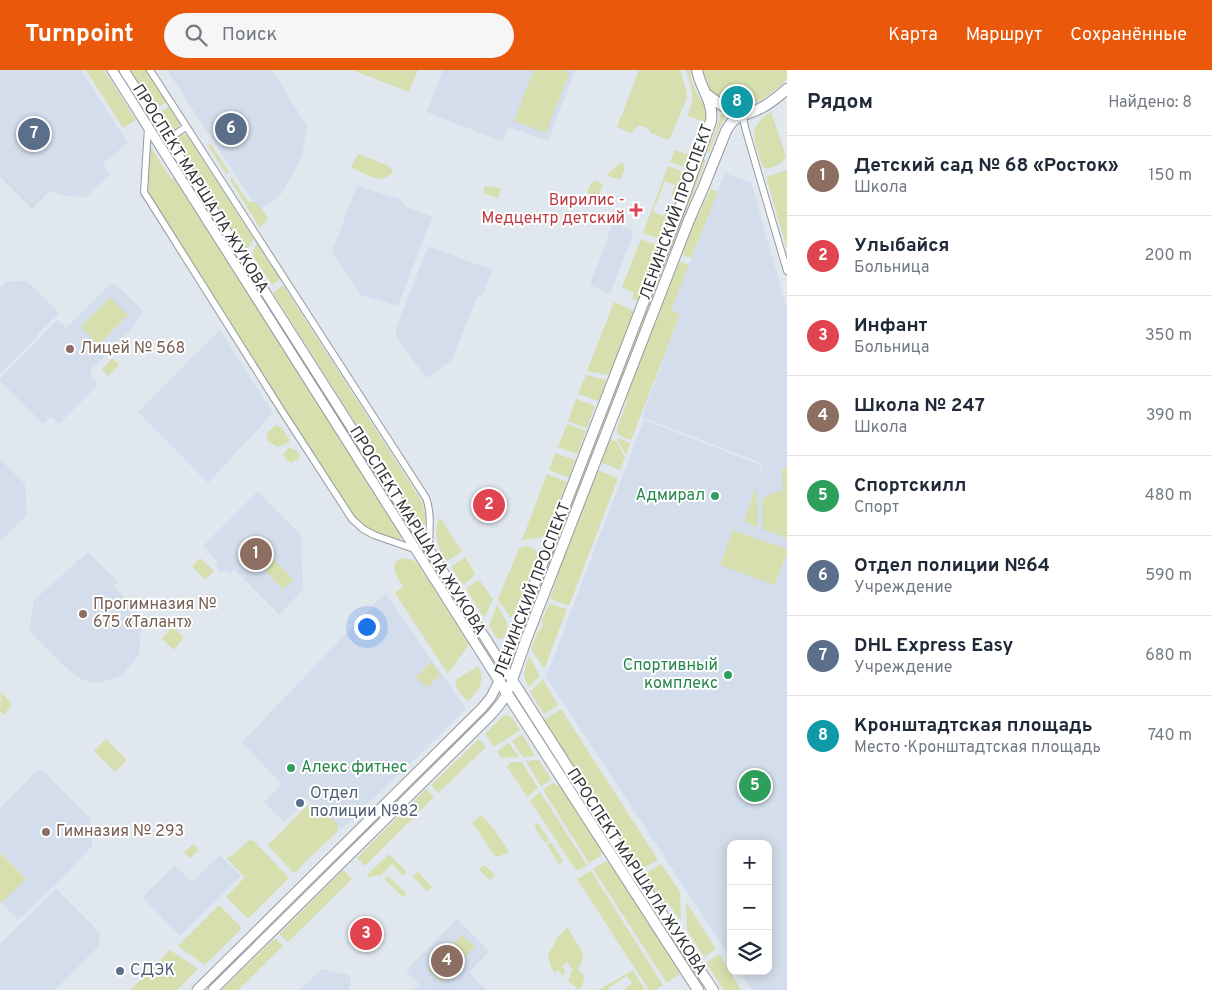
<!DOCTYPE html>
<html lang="ru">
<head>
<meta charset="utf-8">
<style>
  :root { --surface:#fff; --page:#f6f6f7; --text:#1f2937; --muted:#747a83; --line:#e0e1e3; --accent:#ea580c }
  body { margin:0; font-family:Overpass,sans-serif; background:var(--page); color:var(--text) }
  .controls { position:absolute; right:15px; bottom:15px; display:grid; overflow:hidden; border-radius:10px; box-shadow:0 2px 12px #0003 }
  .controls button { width:45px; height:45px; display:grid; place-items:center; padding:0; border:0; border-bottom:1px solid var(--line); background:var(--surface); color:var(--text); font:25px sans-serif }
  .you { position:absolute; left:366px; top:556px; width:18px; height:18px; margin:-12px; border:4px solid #fff; border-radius:50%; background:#1a73e8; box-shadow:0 0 0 8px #1a73e833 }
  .badge { display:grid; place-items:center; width:32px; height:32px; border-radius:50%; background:var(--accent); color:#fff; font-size:16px; font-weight:700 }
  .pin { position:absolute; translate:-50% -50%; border:2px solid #fff; box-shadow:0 1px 5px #0006 }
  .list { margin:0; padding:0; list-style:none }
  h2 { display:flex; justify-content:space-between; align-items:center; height:65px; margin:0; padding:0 20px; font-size:21px }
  h2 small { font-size:16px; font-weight:400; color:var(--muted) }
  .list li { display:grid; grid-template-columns:32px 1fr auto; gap:15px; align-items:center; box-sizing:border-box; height:80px; padding:0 20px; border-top:1px solid var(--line) }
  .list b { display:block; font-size:19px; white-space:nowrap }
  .list p { margin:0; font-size:16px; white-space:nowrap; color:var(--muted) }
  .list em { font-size:16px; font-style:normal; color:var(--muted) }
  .icon { flex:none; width:28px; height:28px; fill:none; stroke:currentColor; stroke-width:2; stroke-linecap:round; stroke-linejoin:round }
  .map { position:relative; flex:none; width:787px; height:920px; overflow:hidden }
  header { display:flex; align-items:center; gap:30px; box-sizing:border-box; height:70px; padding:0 25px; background:var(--accent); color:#fff }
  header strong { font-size:24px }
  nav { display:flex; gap:28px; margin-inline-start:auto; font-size:18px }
  .search { width:350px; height:45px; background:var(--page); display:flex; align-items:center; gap:12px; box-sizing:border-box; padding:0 18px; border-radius:28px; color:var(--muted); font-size:19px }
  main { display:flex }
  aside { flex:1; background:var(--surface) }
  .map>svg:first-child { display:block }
  .built { fill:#d3ddeb }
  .green { fill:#d6dfad }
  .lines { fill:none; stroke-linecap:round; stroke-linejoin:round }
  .street-casing { stroke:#959aa1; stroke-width:8 }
  .secondary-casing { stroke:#959aa1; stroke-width:11 }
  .primary-casing { stroke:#959aa1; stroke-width:12 }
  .street { stroke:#fff; stroke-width:6 }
  .secondary { stroke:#fff; stroke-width:9 }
  .primary { stroke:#fff; stroke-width:10 }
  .health-dot { fill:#e0444e; stroke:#fff; stroke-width:2 }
  .education-dot { fill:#8d6e63; stroke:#fff; stroke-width:2 }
  .leisure-dot { fill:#2e9e5b; stroke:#fff; stroke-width:2 }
  .service-dot { fill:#5c6f8a; stroke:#fff; stroke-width:2 }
  .labels { text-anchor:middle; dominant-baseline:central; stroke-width:4; stroke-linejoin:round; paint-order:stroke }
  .street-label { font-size:16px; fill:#313336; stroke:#fff }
  .health-label { font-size:16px; fill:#be3a42; stroke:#fff; text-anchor:end }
  .education-label { font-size:16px; fill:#785e54; stroke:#fff; text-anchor:start }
  .leisure-label { font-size:16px; fill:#27864d; stroke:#fff; text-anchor:end }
  .service-label { font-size:16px; fill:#4e5e75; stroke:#fff; text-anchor:start }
</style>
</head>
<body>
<header>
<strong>Turnpoint</strong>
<div class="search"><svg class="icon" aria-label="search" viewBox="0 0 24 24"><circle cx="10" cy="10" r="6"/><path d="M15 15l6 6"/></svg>Поиск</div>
<nav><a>Карта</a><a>Маршрут</a><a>Сохранённые</a></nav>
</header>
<main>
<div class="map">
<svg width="787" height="920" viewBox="0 0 787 920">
  <rect width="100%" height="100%" fill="#e1e7ef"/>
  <!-- built -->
  <path class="built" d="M 0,0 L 81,0 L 128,73 L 102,94 L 110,104 L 86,127 L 65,126 L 50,121 L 32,139 L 0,107 Z
    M 167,0 L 272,0 L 307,56 L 302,86 L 282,123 L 259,141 Z
    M 443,0 L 575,0 L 548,71 L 508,57 L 503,72 L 427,42 Z
    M 725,103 L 751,112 L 787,239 L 787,920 L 752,920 L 739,901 L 768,901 L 768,774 L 731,774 L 731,888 L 546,607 L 644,350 L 760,395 L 762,404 L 763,404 L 762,396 L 759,392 L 642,347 L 680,245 L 671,240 Z
    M 357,116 L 400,129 L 407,137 L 432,147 L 398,236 L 361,225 L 332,182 Z
    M 613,153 L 634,161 L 610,224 L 590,215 Z
    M 428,176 L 492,200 L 482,226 L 478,225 L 451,291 L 426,308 L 397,268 L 396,258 Z
    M 27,211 L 59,243 L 37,265 L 37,267 L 0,304 L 0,218 L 6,212 Z
    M 112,212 L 116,215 L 143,241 L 131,259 L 91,300 L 91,306 L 98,314 L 97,316 L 59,354 L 51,347 L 43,354 L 0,311 L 0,308 L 58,250 L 66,258 Z
    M 220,260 L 273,343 L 208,413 L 138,342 Z
    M 0,389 L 25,414 L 27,445 L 0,471 Z
    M 258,421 L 301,465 L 303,519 L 280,545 L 234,499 L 229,503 L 226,499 L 221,503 L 215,496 L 218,492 L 203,476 Z
    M 88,482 L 118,512 L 114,516 L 125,527 L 141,558 L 139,585 L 122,605 L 98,613 L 83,610 L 69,600 L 29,561 L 34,530 Z
    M 385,523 L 466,639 L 341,760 L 307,729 L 284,752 L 264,732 L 281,714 L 242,672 Z
    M 38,699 L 43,700 L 91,749 L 92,776 L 68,802 L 18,850 L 0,832 L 0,738 Z
    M 220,785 L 241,806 L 180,866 L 142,827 L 175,795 L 192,812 Z
    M 56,819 L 100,863 L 99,876 L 55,920 L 0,920 L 0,874 Z
    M 457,849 L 489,882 L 469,902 L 486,920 L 413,920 L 419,914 L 406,901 Z
    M 321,899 L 349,905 L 351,908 L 349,920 L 300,920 Z"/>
  <!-- green -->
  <path class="green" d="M 86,0 L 104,0 L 136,50 L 123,58 Z
    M 130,0 L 146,0 L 167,32 L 158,37 L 145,18 L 142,19 Z
    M 352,0 L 418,0 L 409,22 Z
    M 534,0 L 561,0 L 569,3 L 546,63 L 514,51 Z
    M 639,0 L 680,0 L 686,19 L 687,28 L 669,70 L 651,63 L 647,58 L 639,55 L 631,63 L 617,57 Z
    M 686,0 L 690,0 C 691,9 694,19 699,27 C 705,37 709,39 705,52 L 688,46 C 695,24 692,21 686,0 Z
    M 703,0 L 787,0 L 787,9 C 769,29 739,48 715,25 C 708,18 706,9 703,0 Z
    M 169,36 L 180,54 L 178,59 L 174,62 L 169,61 L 158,44 Z
    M 771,42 L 786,86 C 782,95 775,96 767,99 L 763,97 C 759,84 748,63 759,52 C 762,48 767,45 771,42 Z
    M 720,44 L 725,46 L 719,59 L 709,83 L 707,82 L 719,50 Z
    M 185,64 L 187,65 L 254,169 L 246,181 L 177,72 C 177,67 181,64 185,64 Z
    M 211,74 L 229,102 L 226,104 L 208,76 Z
    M 151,78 L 171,109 L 174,108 L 374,421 L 401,465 L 402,467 L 400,470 L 398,471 L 366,457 L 354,447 L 149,125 L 147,113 L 148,80 Z
    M 675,80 L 688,85 L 683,97 L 670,92 Z
    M 358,84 L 389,96 L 392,100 L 392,103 C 380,116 364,103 351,97 Z
    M 704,89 L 706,90 L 602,359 L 600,358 Z
    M 621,93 L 624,94 L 625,98 L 620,110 L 606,105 Z
    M 668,96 L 681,101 L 681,108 L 684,109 L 679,128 L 674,129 L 671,126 L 675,115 L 665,111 L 653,142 L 663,146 L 668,134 L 673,133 L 676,136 L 664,168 L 662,170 L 643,163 Z
    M 787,100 L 787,179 L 766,107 Z
    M 232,108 L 248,132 C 257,129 262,141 268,148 L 260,158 L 230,110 Z
    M 595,111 L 603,114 L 598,127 L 587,123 L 591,113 Z
    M 485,116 L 501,118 L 498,128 L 483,123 Z
    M 711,119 L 718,122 L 691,188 L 685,186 L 683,183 L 694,153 Z
    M 641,169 L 659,176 L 661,179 L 639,232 L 632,229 L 634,223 L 622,217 Z
    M 257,174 L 280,209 L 272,215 L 253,186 L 253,180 Z
    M 682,192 L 689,195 L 671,240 L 680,245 L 632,368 L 630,370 L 622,367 L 617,363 L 617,359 L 627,331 L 624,330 L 679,193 Z
    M 283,215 L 421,430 C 424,438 428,450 423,457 L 421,457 L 273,223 Z
    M 110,227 L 128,245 L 98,275 L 81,257 Z
    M 614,232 L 635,242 L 611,304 L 609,305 L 587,301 Z
    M 113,288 L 119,295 L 108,306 L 102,299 Z
    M 586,305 L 604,309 L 607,311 L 600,329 L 597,331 L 578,324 Z
    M 576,329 L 595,336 L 587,358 L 568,351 Z
    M 567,354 L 586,361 L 577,384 L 558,377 Z
    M 276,355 L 281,357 L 290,370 L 288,373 L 277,377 L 269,372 L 266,368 L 268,362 Z
    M 598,364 L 600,365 L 521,570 L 519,569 Z
    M 618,368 L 630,373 L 626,385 L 617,370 Z
    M 611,369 L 616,371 L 625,387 L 620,400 L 600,392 L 607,372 L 610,373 Z
    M 289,378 C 295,379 297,381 300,385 L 298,390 L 295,390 L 292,393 L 287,391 L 283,385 L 286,380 Z
    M 555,383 L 575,390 L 569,408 L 549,400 Z
    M 787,397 L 787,468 L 763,459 L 762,437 L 763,429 L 771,423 L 783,421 L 782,399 Z
    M 597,400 L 618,408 L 569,536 L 550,529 L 558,505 L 556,504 Z
    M 547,404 L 567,412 L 548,462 L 541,467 L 522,470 Z
    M 756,416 L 758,457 L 744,451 Z
    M 439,449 L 442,450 L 462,482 L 447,491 C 445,488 442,484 440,480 C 436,472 435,458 439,449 Z
    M 733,460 L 787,479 L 787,482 L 775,515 L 720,495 Z
    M 527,476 C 544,480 537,494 533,505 L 530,505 L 513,546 L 510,547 L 498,529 L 519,478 Z
    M 465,487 L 475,503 L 473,507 L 464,514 L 461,512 L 451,497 Z
    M 200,488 L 214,501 L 205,510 L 192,496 Z
    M 405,488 L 415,491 L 418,494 L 469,574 L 448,604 L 395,523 L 403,517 C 398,507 385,491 405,488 Z
    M 274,490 L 293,510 L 283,519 L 264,499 Z
    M 478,510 L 480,511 L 493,529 L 485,547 L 482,545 L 467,520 L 468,517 Z
    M 549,534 L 567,539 L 545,597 L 543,597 L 531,579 L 538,561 L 540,561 L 543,554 L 541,553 Z
    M 497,535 L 507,553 L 507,560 L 503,568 L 501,569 L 496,567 L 489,556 Z
    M 172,557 L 184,567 L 174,580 L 162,569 Z
    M 529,586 L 540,606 L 529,617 C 521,606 525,597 529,586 Z
    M 431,592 L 440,604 L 427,618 L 416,607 Z
    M 478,596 C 486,607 479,624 467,631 C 462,625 453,617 457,609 Z
    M 543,609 L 558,635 L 544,644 L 530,622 Z
    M 1,622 L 12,634 L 4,645 L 0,641 Z
    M 561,639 L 658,790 L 640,800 L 544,650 Z
    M 506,645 C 513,646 516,654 520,660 L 494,677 L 485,664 L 503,646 Z
    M 522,664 L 535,686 L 523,687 L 512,671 Z
    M 106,669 L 127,690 L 115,702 L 94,681 Z
    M 479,669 L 486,677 L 438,723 L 431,715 Z
    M 509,673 L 519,687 L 501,688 L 497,681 Z
    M 539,690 L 551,709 L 541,717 L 526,691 Z
    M 510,692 L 522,692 L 538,718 L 527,727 L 507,697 Z
    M 554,712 L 557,716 L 560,714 L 602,781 L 601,786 L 589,793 L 543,720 Z
    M 426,719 L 434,727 L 365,796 L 357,788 Z
    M 540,722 L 587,795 L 578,800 L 575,799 L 530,730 Z
    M 308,735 L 311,735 L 318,739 L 322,738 L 338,755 L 338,761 L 305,792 L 296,802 L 293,803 L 268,775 Z
    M 481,745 L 493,758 L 509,782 L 498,787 L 495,786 L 481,765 L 472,753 Z
    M 538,753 L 549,770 L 545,773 L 534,756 Z
    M 250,770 L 254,771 L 289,808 L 250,847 L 247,848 L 226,827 L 245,807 L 226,788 L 233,785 L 248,771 Z
    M 551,772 L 563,791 L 559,794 L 547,775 Z
    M 193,774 L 199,780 L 190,788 L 184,783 Z
    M 0,783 L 26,809 L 2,833 L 0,831 Z
    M 389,784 L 407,802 L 403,806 L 392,794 L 381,805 L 367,807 L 368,804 Z
    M 606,791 L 611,794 L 681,903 L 667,913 L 593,799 Z
    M 661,794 L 680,822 L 681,848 L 679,849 L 667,832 L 665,833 L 653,821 L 643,805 Z
    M 484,795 L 495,805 L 490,810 L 479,800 Z
    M 343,800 L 352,809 L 288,872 L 279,864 Z
    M 591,801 L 663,915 L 655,920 L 649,920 L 577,809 Z
    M 417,802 L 419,803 L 432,817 L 427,821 L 413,807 Z
    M 386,806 L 389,807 L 405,822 L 406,826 L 404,827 L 402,826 L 385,810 Z
    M 686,832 L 716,879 L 704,887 L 687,860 Z
    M 219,835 L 242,858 L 205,895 L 178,876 Z
    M 567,857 L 583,883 L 583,889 L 578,899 L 585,907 L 582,916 L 579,920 L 568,911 L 572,899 L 567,892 L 562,896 L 565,900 L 564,906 L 558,900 L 555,903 L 554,902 L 551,897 L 548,885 L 558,867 Z
    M 462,865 L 475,877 L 441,911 L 428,899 Z
    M 275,868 L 283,876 L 238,920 L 221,920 Z
    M 170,880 L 198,899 L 177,920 L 130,920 Z
    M 719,884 L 741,920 L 724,920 L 706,893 Z
    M 633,900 L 645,920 L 624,920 L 632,913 L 627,906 L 608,918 L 609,920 L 598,920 Z"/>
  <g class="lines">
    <defs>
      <path id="street" d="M 150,0 L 426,428 C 432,443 429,462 429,479
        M 742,44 L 746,61 L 787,201
        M 148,57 L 144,122 L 282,341 L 352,449 L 363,459 L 374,465 L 417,480
        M 168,69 L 186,57"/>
      <path id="secondary" d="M 112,0 L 499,611 L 491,627 L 482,638 L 197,920
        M 124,0 L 512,610 C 507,626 501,634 490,646 L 213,920"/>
      <path id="primary" d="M 697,0 C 700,18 714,32 711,51 L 681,135 L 526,536 L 499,611 L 698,920
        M 706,24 L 723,36 L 742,44
        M 713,920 L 637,806 L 512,610 L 526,570 L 689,150 L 704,116 L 726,61 C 736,42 745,47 761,38 C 771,33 779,26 787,19"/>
    </defs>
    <!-- street casing -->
    <use href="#street" class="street-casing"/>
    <!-- secondary casing -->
    <use href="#secondary" class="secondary-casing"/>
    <!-- primary casing -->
    <use href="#primary" class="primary-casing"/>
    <!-- street -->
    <use href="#street" class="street"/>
    <!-- secondary -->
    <use href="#secondary" class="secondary"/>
    <!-- primary -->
    <use href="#primary" class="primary"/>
  </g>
  <!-- markers -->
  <path class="health-dot" d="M633.5 132.5h5v5h5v5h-5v5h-5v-5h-5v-5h5z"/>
  <g class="education-dot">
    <circle cx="70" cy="279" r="5"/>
    <circle cx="83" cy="544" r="5"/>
    <circle cx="46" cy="762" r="5"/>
  </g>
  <g class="leisure-dot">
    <circle cx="715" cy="426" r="5"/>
    <circle cx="728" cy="605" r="5"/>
    <circle cx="291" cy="698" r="5"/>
  </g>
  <g class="service-dot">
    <circle cx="300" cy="733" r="5"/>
    <circle cx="120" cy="901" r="5"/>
  </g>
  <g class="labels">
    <!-- street labels -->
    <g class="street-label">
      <text transform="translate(200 119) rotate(58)">ПРОСПЕКТ МАРШАЛА ЖУКОВА</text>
      <text transform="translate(677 142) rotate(-70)">ЛЕНИНСКИЙ ПРОСПЕКТ</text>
      <text transform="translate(417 461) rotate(58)">ПРОСПЕКТ МАРШАЛА ЖУКОВА</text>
      <text transform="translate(533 520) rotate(-69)">ЛЕНИНСКИЙ ПРОСПЕКТ</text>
      <text transform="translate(636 802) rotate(57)">ПРОСПЕКТ МАРШАЛА ЖУКОВА</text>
    </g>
    <!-- health labels -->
    <g class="health-label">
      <text x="625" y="131">Вирилис -<tspan x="625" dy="18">Медцентр детский</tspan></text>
    </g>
    <!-- education labels -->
    <g class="education-label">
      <text x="80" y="279">Лицей № 568</text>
      <text x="93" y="535">Прогимназия №<tspan x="93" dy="18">675 «Талант»</tspan></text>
      <text x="56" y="762">Гимназия № 293</text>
    </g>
    <!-- leisure labels -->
    <g class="leisure-label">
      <text x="705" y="426">Адмирал</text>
      <text x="718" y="596">Спортивный<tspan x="718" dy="18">комплекс</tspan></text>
      <text x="301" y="698" text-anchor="start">Алекс фитнес</text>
    </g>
    <!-- service labels -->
    <g class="service-label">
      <text x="310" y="724">Отдел<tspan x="310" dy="18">полиции №82</tspan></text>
      <text x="130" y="901">СДЭК</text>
    </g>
  </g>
</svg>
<div class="controls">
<button>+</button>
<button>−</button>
<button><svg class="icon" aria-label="layers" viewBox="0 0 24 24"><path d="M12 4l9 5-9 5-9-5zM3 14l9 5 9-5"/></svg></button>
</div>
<div class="you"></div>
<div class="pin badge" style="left:256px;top:484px;background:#8d6e63">1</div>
<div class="pin badge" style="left:489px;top:435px;background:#e0444e">2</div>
<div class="pin badge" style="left:366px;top:864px;background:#e0444e">3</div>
<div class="pin badge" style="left:447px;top:891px;background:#8d6e63">4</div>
<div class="pin badge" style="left:755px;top:716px;background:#2e9e5b">5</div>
<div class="pin badge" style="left:231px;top:59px;background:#5c6f8a">6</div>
<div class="pin badge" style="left:34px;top:64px;background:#5c6f8a">7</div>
<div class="pin badge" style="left:737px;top:32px;background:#0f9aa8">8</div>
</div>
<aside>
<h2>Рядом<small>Найдено: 8</small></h2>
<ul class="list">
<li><span class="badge" style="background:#8d6e63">1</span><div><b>Детский сад № 68 «Росток»</b><p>Школа</p></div><em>150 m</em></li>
<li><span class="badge" style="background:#e0444e">2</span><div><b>Улыбайся</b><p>Больница</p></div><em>200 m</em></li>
<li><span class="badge" style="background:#e0444e">3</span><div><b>Инфант</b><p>Больница</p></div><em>350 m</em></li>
<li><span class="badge" style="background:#8d6e63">4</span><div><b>Школа № 247</b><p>Школа</p></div><em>390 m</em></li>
<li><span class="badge" style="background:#2e9e5b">5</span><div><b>Спортскилл</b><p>Спорт</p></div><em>480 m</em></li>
<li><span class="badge" style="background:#5c6f8a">6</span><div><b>Отдел полиции №64</b><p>Учреждение</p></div><em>590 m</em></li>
<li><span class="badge" style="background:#5c6f8a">7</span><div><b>DHL Express Easy</b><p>Учреждение</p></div><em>680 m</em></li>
<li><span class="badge" style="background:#0f9aa8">8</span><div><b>Кронштадтская площадь</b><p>Место · Кронштадтская площадь</p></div><em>740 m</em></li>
</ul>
</aside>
</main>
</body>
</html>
